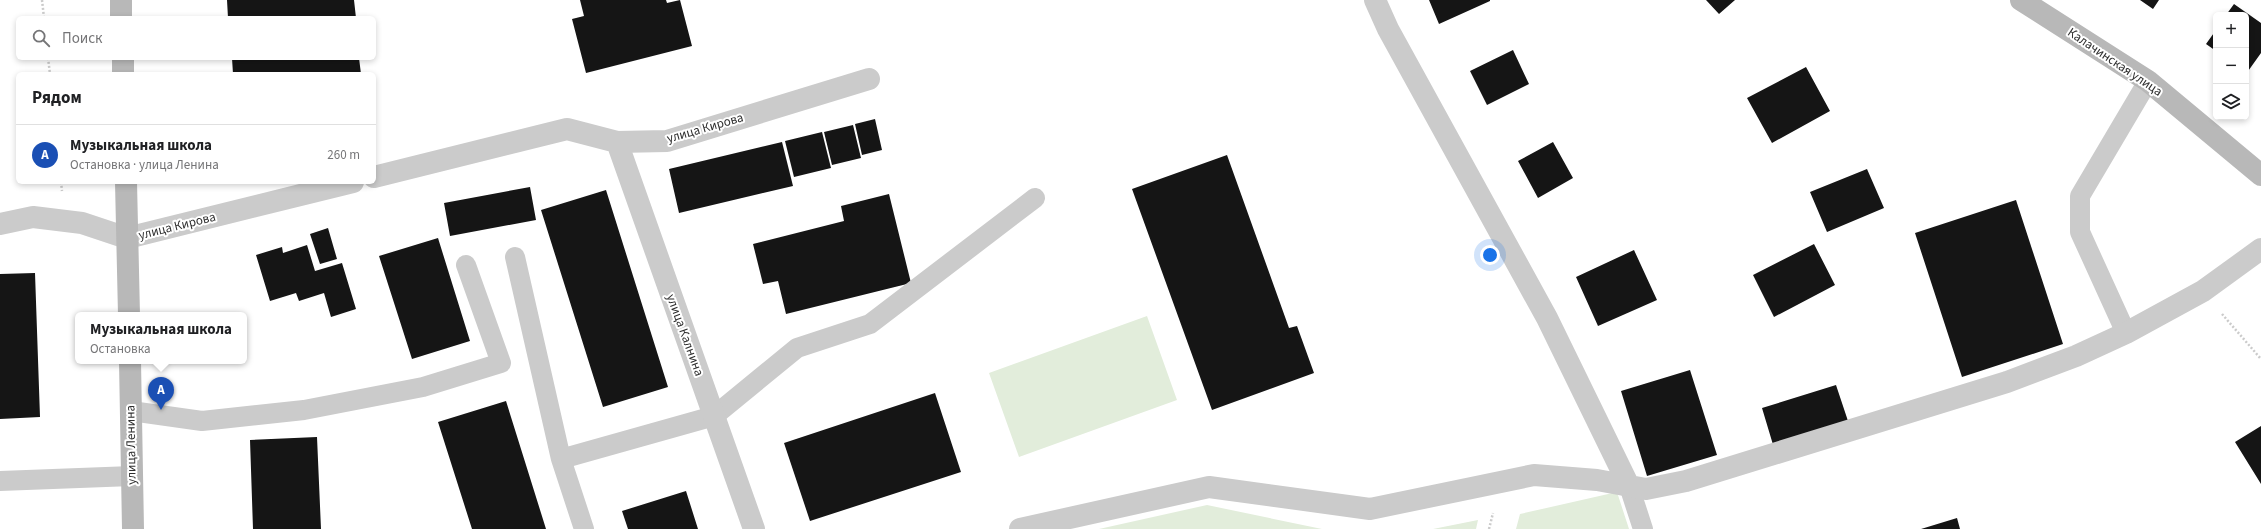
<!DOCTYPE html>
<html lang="ru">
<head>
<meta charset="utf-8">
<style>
  :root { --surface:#fff; --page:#f6f6f6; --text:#202124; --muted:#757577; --line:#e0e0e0; --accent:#f43022 }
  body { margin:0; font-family:"Source Sans 3",sans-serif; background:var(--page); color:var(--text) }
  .controls { position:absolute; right:12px; top:12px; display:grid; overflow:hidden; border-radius:6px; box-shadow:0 2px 6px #0003 }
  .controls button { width:36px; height:36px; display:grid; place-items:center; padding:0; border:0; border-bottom:1px solid var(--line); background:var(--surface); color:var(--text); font:20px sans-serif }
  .you { position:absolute; left:1490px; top:255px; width:14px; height:14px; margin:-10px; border:3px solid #fff; border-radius:50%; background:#1a73e8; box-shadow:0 0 0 6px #1a73e833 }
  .badge { display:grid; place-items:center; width:26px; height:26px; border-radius:50%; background:var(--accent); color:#fff; font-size:13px; font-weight:700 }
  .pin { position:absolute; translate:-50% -33px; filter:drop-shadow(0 1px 2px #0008) }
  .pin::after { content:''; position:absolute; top:21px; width:14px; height:12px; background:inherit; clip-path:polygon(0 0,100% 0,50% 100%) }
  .popup { position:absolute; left:75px; top:312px; width:172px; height:52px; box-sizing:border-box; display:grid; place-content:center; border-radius:6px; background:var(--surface); filter:drop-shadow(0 1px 3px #0005); font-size:13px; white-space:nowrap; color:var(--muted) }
  .popup b { font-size:15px; color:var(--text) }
  .popup::after { content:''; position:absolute; left:50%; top:100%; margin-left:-8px; border:8px solid transparent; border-top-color:var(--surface) }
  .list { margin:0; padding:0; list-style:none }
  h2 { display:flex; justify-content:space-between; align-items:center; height:52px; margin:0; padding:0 16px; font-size:17px }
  h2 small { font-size:13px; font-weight:400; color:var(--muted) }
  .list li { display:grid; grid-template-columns:26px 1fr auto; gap:12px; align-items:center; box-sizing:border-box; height:60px; padding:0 16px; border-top:1px solid var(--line) }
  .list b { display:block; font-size:15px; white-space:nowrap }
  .list p { margin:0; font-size:13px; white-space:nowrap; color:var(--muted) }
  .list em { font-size:13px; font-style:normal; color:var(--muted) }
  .icon { flex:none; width:22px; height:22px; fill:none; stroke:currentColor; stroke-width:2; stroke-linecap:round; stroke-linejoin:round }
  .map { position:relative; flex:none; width:2261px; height:529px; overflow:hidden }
  .search { position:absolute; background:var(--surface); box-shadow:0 2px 6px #0003; left:16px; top:16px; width:360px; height:44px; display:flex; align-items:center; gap:10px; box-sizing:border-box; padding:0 14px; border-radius:6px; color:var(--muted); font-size:15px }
  .panel { position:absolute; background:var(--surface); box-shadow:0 2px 6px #0003; left:16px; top:72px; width:360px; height:112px; border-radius:6px }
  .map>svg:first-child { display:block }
  .green { fill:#e2eddb }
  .building { fill:#151515 }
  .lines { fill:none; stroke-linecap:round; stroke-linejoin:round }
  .path { stroke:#cbcbcb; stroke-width:2.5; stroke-dasharray:2 2; stroke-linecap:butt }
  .service { stroke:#cbcbcb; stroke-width:20 }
  .minor { stroke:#cbcbcb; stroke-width:22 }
  .secondary { stroke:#b8b8b8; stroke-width:22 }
  .labels { text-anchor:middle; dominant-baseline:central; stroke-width:4; stroke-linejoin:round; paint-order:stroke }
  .street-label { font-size:13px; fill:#2e2e2e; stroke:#fff }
</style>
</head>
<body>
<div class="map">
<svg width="2261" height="529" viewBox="0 0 2261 529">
  <rect width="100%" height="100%" fill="#fff"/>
  <!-- green -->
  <path class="green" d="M 1147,316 L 1177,400 L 1019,457 L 989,373 Z
    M 1617,492 L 1629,529 L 1516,529 L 1520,514 Z
    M 1207,505 L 1322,529 L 1099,529 Z
    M 1478,520 L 1476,529 L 1433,529 Z"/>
  <!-- building -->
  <path class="building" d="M 227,0 L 354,0 L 356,18 L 228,18 Z
    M 580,0 L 666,0 L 667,3 L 680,0 L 692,46 L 586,73 L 572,19 L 584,16 Z
    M 1429,0 L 1490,0 L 1490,1 L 1439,24 Z
    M 1706,0 L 1735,0 L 1719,14 Z
    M 2140,0 L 2159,0 L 2153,9 Z
    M 2234,4 L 2261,23 L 2261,53 L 2246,74 L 2246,15 L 2226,15 Z
    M 2216,30 L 2216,51 L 2206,44 Z
    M 1513,50 L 1529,84 L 1487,105 L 1470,71 Z
    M 232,58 L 359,58 L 361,74 L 233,74 Z
    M 1806,67 L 1830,111 L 1772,143 L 1747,98 Z
    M 875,119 L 882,150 L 862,155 L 855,124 Z
    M 853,125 L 861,158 L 832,165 L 824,132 Z
    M 822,132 L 831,168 L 794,177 L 785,141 Z
    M 782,142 L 793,186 L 679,213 L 669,169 Z
    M 1553,142 L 1573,178 L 1538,198 L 1518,161 Z
    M 1227,155 L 1289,328 L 1297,326 L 1314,373 L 1212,410 L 1132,189 Z
    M 1867,169 L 1884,208 L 1827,232 L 1810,192 Z
    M 530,187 L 536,220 L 450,236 L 444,203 Z
    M 606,190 L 668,387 L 603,407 L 541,210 Z
    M 889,194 L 911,283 L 786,314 L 778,281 L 763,284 L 753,244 L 844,221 L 841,206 Z
    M 2016,200 L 2063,344 L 1962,377 L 1915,233 Z
    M 328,228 L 337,259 L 320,264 L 310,234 Z
    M 438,238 L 470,341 L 412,359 L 379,256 Z
    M 1814,244 L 1835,285 L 1774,317 L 1753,275 Z
    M 307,245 L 315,271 L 342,263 L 356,309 L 331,317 L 324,293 L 299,301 L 296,293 L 270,301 L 256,255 L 282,247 L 283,253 Z
    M 1634,250 L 1657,300 L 1598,326 L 1576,277 Z
    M 35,273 L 40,417 L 0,419 L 0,274 Z
    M 1690,370 L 1717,455 L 1647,476 L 1621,391 Z
    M 1836,385 L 1849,424 L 1774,448 L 1762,408 Z
    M 935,393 L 961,472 L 810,521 L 784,443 Z
    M 506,401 L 546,529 L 472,529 L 438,422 Z
    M 2261,426 L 2261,484 L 2235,442 Z
    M 317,437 L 321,529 L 253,529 L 250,440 Z
    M 686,491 L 698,529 L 628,529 L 622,511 Z
    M 1957,518 L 1960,529 L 1921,529 Z"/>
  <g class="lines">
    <!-- path -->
    <path class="path" d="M 42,0 L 44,18
      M 48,58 L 50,74
      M 61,182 L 62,191
      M 2222,314 L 2261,359
      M 1489,529 L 1493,513"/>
    <!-- service -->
    <path class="service" d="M 515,257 L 561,459
      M 2126,333 L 2080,232 L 2080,196 L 2148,81
      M 131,411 L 202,421 L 304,410 L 423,387 L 501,363 L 466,265
      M 0,481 L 132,476
      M 1629,486 L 1643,529
      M 584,529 L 561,459 L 714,416 L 797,348 L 870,324 L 1035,198"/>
    <!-- minor -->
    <path class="minor" d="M 1375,0 L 1388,29 L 1547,318 L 1629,486
      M 617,142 L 754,529
      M 374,177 L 567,129 L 617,142 L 667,141 L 869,79
      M 0,224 L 33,217 L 82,223 L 127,238 L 353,182
      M 1020,529 L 1209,487 L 1370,509 L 1534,475 L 1597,480 L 1646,489 L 1686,481 L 2007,382 L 2076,356 L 2126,333 L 2203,291 L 2261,249"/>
    <!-- secondary -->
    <path class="secondary" d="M 121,0 L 121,18
      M 2021,0 L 2148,81 L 2261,175
      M 123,58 L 123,74
      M 126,182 L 129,315
      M 130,361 L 133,529"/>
  </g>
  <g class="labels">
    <!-- street labels -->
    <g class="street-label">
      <text transform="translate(2115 62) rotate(34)">Калачинская улица</text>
      <text transform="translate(705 128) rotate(-16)">улица Кирова</text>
      <text transform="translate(177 226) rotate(-14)">улица Кирова</text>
      <text transform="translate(685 335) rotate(70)">улица Калнина</text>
      <text transform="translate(131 445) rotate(-91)">улица Ленина</text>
    </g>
  </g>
</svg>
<div class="controls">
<button>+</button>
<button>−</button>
<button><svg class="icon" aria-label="layers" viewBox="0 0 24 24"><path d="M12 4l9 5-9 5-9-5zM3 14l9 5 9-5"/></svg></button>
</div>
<div class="you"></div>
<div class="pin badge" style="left:161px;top:410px;background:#1a4fb4">A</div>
<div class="popup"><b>Музыкальная школа</b>Остановка</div>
<div class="search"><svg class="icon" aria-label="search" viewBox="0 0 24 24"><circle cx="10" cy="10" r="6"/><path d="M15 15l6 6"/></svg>Поиск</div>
<section class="panel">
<h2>Рядом<small></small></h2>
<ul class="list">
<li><span class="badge" style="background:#1a4fb4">A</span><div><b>Музыкальная школа</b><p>Остановка · улица Ленина</p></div><em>260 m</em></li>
</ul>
</section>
</div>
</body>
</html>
